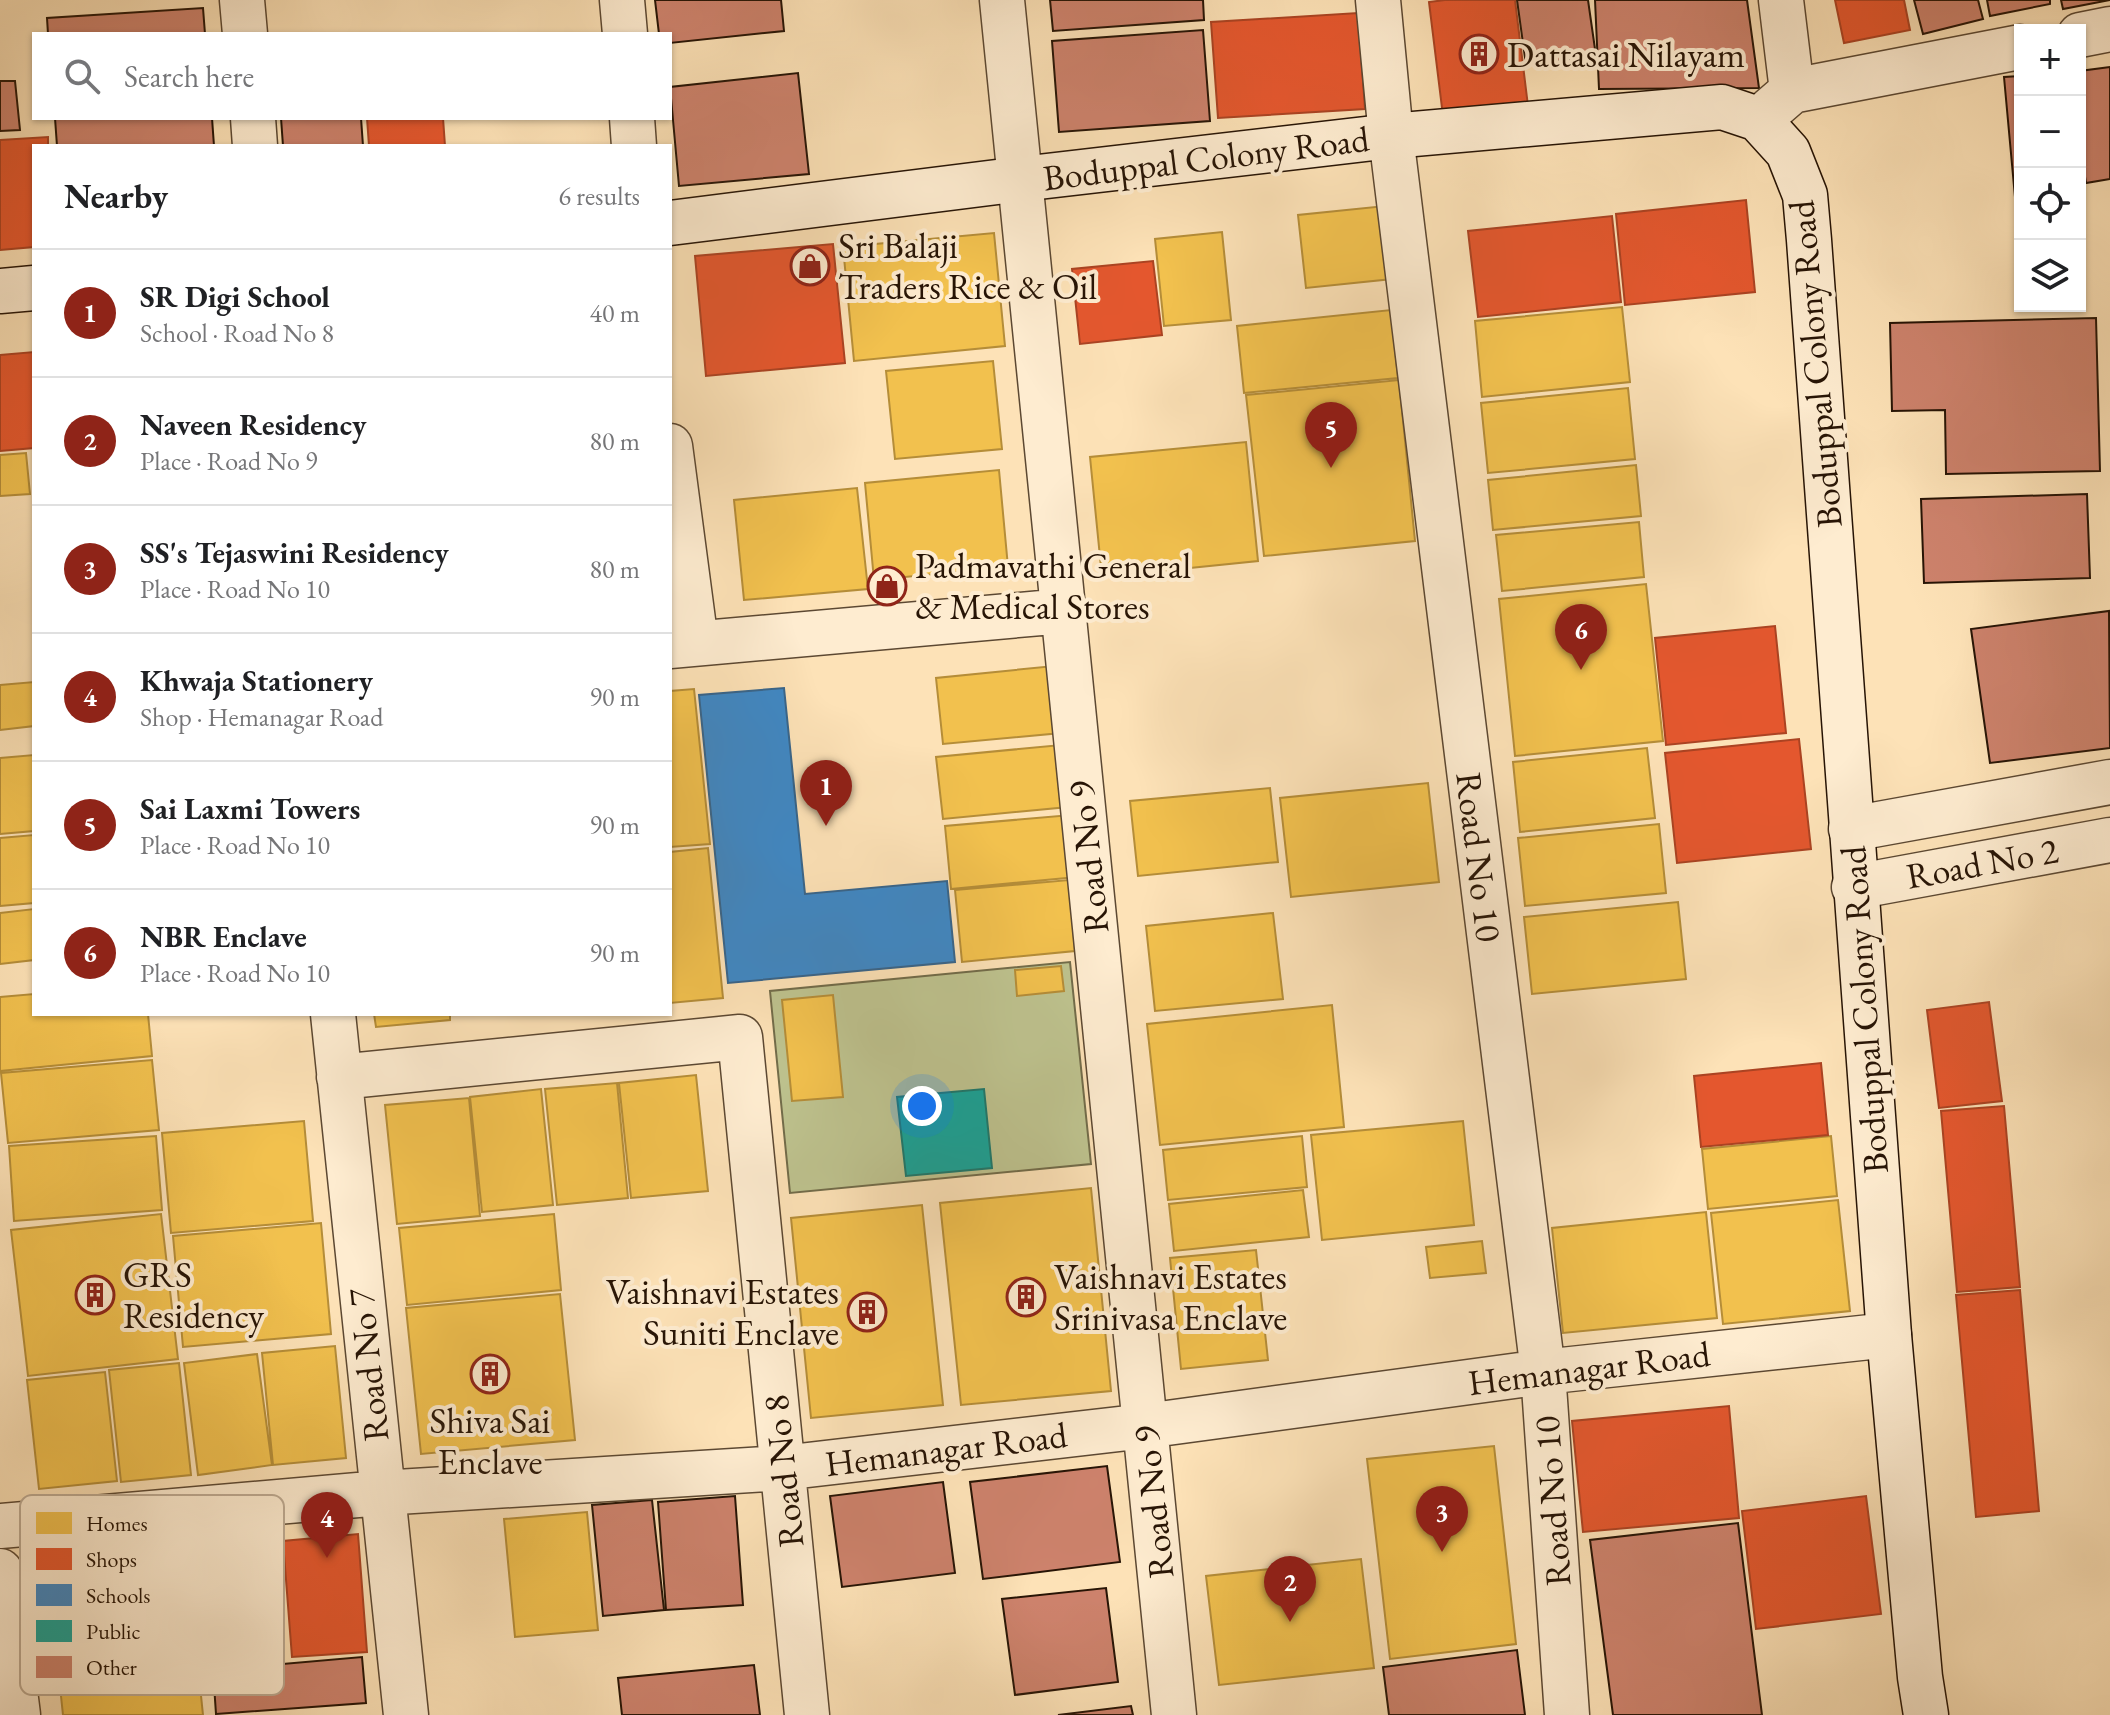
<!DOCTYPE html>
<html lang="en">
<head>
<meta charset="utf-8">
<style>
  :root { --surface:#fff; --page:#f2f2f2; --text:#202124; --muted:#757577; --line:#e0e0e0; --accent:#8f2418 }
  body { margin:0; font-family:"EB Garamond",serif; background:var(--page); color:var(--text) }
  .controls { position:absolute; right:24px; top:24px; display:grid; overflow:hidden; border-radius:0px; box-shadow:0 2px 6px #0004 }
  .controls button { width:72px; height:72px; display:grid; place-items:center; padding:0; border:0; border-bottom:2px solid var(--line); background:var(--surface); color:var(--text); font:40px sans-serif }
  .you { position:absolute; left:922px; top:1106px; width:28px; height:28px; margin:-20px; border:6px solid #fff; border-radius:50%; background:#1a73e8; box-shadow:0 0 0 12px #1a73e833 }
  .badge { display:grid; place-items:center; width:52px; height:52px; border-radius:50%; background:var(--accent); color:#fff; font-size:26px; font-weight:700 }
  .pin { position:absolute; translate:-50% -66px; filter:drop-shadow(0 2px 4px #0008) }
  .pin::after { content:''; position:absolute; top:42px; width:28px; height:24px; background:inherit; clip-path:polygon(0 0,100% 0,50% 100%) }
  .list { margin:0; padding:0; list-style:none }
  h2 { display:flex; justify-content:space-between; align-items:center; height:104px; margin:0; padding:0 32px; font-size:34px }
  h2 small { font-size:26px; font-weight:400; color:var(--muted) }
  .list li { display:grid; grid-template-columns:52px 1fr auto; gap:24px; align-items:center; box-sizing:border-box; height:128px; padding:0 32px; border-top:2px solid var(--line) }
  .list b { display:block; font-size:30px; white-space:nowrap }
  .list p { margin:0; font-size:26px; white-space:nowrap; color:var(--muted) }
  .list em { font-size:26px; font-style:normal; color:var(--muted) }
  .icon { flex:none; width:44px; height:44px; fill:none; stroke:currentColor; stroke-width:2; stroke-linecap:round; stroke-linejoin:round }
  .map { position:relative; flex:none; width:2110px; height:1715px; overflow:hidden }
  .search { position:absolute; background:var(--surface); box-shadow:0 2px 6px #0004; left:32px; top:32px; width:640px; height:88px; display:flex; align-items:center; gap:20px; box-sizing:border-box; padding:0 28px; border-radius:0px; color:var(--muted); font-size:30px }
  .panel { position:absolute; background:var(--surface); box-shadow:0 2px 6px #0004; left:32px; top:144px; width:640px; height:872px; border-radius:0px }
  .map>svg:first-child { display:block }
  .green { fill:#bec38f; stroke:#726c4a; stroke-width:2 }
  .homes { fill:#f2c14e; stroke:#b58d38; stroke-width:2 }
  .shops { fill:#e4572e; stroke:#ab4322; stroke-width:2 }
  .schools { fill:#3f88c5; stroke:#38658b; stroke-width:2 }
  .public { fill:#17a398; stroke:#1c786c; stroke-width:2 }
  .building { fill:#cd826c; stroke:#271405; stroke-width:2 }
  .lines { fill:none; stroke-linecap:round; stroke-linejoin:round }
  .street-casing { stroke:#5c4832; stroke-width:47 }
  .secondary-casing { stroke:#271405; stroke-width:47 }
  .street { stroke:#feecd0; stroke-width:44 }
  .secondary { stroke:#feecd0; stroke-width:44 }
  .labels { text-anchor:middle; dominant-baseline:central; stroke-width:8; stroke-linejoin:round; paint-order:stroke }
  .poi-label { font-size:36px; fill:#271405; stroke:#feecd0; text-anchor:start }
  .street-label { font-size:36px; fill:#271405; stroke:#feecd0 }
  .key { fill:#feecd0; stroke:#beab93; stroke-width:2 }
  .key-label { font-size:22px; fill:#271405 }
</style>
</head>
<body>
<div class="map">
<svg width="2110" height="1715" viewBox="0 0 2110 1715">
  <rect width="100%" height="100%" fill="#fde2b7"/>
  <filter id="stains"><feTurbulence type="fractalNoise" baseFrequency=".0025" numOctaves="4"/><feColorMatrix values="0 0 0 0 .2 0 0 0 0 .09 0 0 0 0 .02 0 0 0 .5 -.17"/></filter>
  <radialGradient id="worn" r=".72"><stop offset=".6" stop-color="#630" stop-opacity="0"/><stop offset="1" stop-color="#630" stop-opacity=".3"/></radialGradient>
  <!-- green -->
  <path class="green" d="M 1070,962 L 1091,1164 L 790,1193 L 770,991 Z"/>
  <!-- homes -->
  <path class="homes" d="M 1385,206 L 1392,279 L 1306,288 L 1298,215 Z
    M 1222,232 L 1231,320 L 1164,326 L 1155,239 Z
    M 994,233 L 1005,346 L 854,361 L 843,247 Z
    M 1622,307 L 1630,382 L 1482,397 L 1475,321 Z
    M 1391,310 L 1398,378 L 1244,393 L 1237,326 Z
    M 993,361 L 1002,449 L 895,459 L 886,371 Z
    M 1399,380 L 1415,541 L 1264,556 L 1246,395 Z
    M 1628,388 L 1635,459 L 1488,473 L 1481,403 Z
    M 1246,442 L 1258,561 L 1102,577 L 1090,457 Z
    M 26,453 L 30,494 L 0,496 L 0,455 Z
    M 1636,465 L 1641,516 L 1493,530 L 1488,480 Z
    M 999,470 L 1008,567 L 874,580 L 865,483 Z
    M 857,488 L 868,589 L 744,600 L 734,500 Z
    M 1639,522 L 1644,577 L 1502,591 L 1496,535 Z
    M 1646,584 L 1663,741 L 1515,756 L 1499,599 Z
    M 1054,666 L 1061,733 L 943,744 L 936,678 Z
    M 34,682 L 34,726 L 0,730 L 0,685 Z
    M 694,689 L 710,844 L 670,847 L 670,691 Z
    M 1061,745 L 1068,807 L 943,819 L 936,757 Z
    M 1647,748 L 1655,818 L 1520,832 L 1513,762 Z
    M 34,755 L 34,831 L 0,834 L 0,758 Z
    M 1428,783 L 1439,882 L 1291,897 L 1280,798 Z
    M 1270,788 L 1278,862 L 1138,876 L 1130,801 Z
    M 1071,815 L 1077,877 L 951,889 L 945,826 Z
    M 1659,824 L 1666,893 L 1525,906 L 1518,838 Z
    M 34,835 L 34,903 L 0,906 L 0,838 Z
    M 708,848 L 723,998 L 670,1003 L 670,852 Z
    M 1069,880 L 1075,951 L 962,962 L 955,890 Z
    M 1678,902 L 1686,979 L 1532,994 L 1524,917 Z
    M 34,909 L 34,960 L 0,964 L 0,913 Z
    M 1273,913 L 1283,999 L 1155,1011 L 1146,926 Z
    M 1061,966 L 1064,991 L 1017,996 L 1015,970 Z
    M 34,994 L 34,1014 L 148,1014 L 152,1056 L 0,1071 L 0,997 Z
    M 833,995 L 843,1097 L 792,1101 L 782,1000 Z
    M 1332,1005 L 1344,1127 L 1160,1145 L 1147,1024 Z
    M 374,1014 L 450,1014 L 450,1020 L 376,1027 Z
    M 152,1060 L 159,1130 L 8,1143 L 1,1073 Z
    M 696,1075 L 708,1191 L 631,1198 L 619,1083 Z
    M 617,1083 L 628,1198 L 557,1205 L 545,1089 Z
    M 541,1089 L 553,1205 L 482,1212 L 470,1097 Z
    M 469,1098 L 480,1216 L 397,1224 L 385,1105 Z
    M 304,1121 L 313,1221 L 171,1233 L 162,1133 Z
    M 1463,1121 L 1474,1225 L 1322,1240 L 1311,1135 Z
    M 156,1136 L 162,1210 L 14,1221 L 9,1146 Z
    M 1302,1136 L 1307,1187 L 1168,1200 L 1163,1150 Z
    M 1831,1136 L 1837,1196 L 1708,1209 L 1702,1149 Z
    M 1091,1188 L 1111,1391 L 961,1405 L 940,1203 Z
    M 1303,1190 L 1309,1237 L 1174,1251 L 1169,1204 Z
    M 1838,1200 L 1850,1311 L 1723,1324 L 1711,1213 Z
    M 922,1205 L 943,1405 L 811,1418 L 791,1218 Z
    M 1706,1212 L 1717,1318 L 1563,1333 L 1552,1228 Z
    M 161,1214 L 178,1359 L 28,1376 L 11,1230 Z
    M 554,1214 L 561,1290 L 407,1305 L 399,1228 Z
    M 321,1223 L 331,1334 L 183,1347 L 173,1236 Z
    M 1482,1241 L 1486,1273 L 1430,1278 L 1426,1247 Z
    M 1256,1250 L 1268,1360 L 1181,1369 L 1170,1258 Z
    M 560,1294 L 575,1440 L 421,1454 L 406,1308 Z
    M 335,1346 L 346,1458 L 273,1465 L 262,1353 Z
    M 257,1354 L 272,1465 L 198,1475 L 184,1363 Z
    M 179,1363 L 191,1475 L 121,1482 L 109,1370 Z
    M 105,1372 L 117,1481 L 39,1489 L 27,1380 Z
    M 1494,1446 L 1516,1644 L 1390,1659 L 1367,1459 Z
    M 587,1512 L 598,1630 L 515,1637 L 504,1519 Z
    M 186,1550 L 203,1715 L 63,1715 L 47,1563 Z
    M 1361,1559 L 1374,1668 L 1219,1685 L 1206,1576 Z"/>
  <!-- shops -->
  <path class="shops" d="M 1445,0 L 1515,0 L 1528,106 L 1443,116 L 1429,2 Z
    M 1835,0 L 1904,0 L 1910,30 L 1844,43 Z
    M 1358,13 L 1365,109 L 1218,118 L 1211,22 Z
    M 367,118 L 443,118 L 445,146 L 369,146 Z
    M 48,137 L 48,146 L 34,146 L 34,247 L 0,250 L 0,140 Z
    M 1746,200 L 1755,292 L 1625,305 L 1616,214 Z
    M 1612,216 L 1621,302 L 1478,317 L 1468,231 Z
    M 833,244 L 845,363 L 706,376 L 695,256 Z
    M 1153,261 L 1162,335 L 1080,344 L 1072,269 Z
    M 34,352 L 34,448 L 0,451 L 0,355 Z
    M 1775,626 L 1786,733 L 1666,745 L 1655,638 Z
    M 1799,739 L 1811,849 L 1677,863 L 1665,753 Z
    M 1989,1002 L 2002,1101 L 1939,1108 L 1927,1010 Z
    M 1821,1063 L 1828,1135 L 1701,1147 L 1694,1076 Z
    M 2004,1106 L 2020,1287 L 1957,1292 L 1941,1111 Z
    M 2020,1290 L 2039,1511 L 1976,1517 L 1956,1295 Z
    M 1729,1406 L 1739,1518 L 1583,1532 L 1572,1421 Z
    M 1866,1496 L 1881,1614 L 1756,1629 L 1742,1511 Z
    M 358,1534 L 367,1652 L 292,1657 L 283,1541 Z"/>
  <!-- schools -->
  <path class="schools" d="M 784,688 L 805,894 L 947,881 L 955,962 L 728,983 L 699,695 Z"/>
  <!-- public -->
  <path class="public" d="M 984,1089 L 992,1168 L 906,1176 L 897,1097 Z"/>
  <!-- building -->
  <path class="building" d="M 655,0 L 781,0 L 784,31 L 670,43 L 670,34 L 659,34 Z
    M 1050,0 L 1203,0 L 1204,20 L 1053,31 Z
    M 1517,0 L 1588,0 L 1596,56 L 1526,65 Z
    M 1595,0 L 1747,0 L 1759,88 L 1599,89 Z
    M 1914,0 L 1978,0 L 1983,19 L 1923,34 Z
    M 1987,0 L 2050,0 L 2050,4 L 1990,16 Z
    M 2061,0 L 2110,0 L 2063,9 Z
    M 203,8 L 205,34 L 48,34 L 47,18 Z
    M 1203,30 L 1210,121 L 1059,132 L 1052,41 Z
    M 2110,67 L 2110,179 L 2086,183 L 2080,145 L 2080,71 Z
    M 798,73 L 809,174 L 679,186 L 670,87 Z
    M 2020,76 L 2020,197 L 2015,197 L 2004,77 Z
    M 0,81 L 15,81 L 20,130 L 0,131 Z
    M 55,118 L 212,118 L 214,146 L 57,146 Z
    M 281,118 L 361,118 L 363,146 L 283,146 Z
    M 2096,318 L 2100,471 L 1946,474 L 1945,410 L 1892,411 L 1890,323 Z
    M 2087,494 L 2090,578 L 1924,583 L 1921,499 Z
    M 2109,611 L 2110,748 L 1990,763 L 1971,629 Z
    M 1107,1466 L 1120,1562 L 983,1579 L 970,1482 Z
    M 943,1482 L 955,1573 L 842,1587 L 830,1496 Z
    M 735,1496 L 743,1605 L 666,1610 L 658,1502 Z
    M 652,1500 L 664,1610 L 603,1616 L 592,1505 Z
    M 1738,1523 L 1762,1715 L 1613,1715 L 1590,1540 Z
    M 1106,1588 L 1118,1682 L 1015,1695 L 1002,1599 Z
    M 1517,1650 L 1525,1715 L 1389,1715 L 1383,1667 Z
    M 362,1657 L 366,1703 L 216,1714 L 213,1670 Z
    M 754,1665 L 760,1715 L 622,1715 L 618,1678 Z
    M 1131,1706 L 1133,1715 L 1058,1715 Z"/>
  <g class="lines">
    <defs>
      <path id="street" d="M 242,0 L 245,34
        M 622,0 L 625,34
        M 1002,0 L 1174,1715
        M 1378,0 L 1391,136 L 1543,1372 L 1567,1715
        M 2080,35 L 2110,29
        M 1792,91 L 2020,47
        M 1770,110 L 1792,91 L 1781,0
        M 253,118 L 255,146
        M 632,118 L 634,146
        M 670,446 L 696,643
        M 670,646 L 1064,611
        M 1851,829 L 2110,782
        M 1854,887 L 2110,840
        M 333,1014 L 406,1715
        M 339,1077 L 740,1037 L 807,1715
        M 0,1526 L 381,1493 L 782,1468 L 1145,1426 L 1543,1372 L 1889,1335
        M 0,1571 L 18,1715"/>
      <path id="secondary" d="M 670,223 L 1021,179 L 1391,136 L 1722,107 L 1758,119 L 1788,152 L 1805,195 L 1809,240 L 1889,1335 L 1920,1677 L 1926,1715
        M 0,291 L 34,288"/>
    </defs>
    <!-- street casing -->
    <use href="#street" class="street-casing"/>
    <!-- secondary casing -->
    <use href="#secondary" class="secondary-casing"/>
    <!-- street -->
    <use href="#street" class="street"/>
    <!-- secondary -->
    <use href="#secondary" class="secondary"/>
  </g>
  <!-- icons -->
  <defs>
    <symbol id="building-ring" viewBox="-11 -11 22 22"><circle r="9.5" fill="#feecd0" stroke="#8f2418" stroke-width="1.5"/><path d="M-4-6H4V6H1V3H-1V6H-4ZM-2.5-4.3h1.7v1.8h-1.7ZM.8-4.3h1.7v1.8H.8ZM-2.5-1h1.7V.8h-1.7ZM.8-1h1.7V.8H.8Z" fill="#8f2418"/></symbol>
    <symbol id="shop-ring" viewBox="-11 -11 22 22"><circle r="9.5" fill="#feecd0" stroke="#8f2418" stroke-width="1.5"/><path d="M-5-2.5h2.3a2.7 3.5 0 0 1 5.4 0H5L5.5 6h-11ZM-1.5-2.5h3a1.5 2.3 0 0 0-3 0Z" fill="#8f2418"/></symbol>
  </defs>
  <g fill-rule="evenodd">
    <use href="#building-ring" x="1457" y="32" width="44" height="44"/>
    <use href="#shop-ring" x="788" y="244" width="44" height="44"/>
    <use href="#shop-ring" x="865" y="564" width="44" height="44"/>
    <use href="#building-ring" x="73" y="1273" width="44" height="44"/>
    <use href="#building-ring" x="1004" y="1275" width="44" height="44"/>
    <use href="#building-ring" x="845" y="1290" width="44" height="44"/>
    <use href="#building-ring" x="468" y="1352" width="44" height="44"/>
  </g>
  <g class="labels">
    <!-- poi labels -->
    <g class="poi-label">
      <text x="1507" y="54">Dattasai Nilayam</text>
      <text x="838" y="245">Sri Balaji<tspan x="838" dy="41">Traders Rice &amp; Oil</tspan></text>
      <text x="915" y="565">Padmavathi General<tspan x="915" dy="41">&amp; Medical Stores</tspan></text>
      <text x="123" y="1274">GRS<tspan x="123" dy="41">Residency</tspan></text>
      <text x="1054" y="1276">Vaishnavi Estates<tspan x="1054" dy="41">Srinivasa Enclave</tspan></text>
      <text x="839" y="1291" text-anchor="end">Vaishnavi Estates<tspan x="839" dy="41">Suniti Enclave</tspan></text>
      <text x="490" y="1420" text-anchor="middle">Shiva Sai<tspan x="490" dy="41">Enclave</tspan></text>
    </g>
    <!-- street labels -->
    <g class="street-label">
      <text transform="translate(1206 158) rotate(-7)">Boduppal Colony Road</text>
      <text transform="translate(1815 364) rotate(-95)">Boduppal Colony Road</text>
      <text transform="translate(1088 857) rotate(-96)">Road No 9</text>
      <text transform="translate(1479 857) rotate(83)">Road No 10</text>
      <text transform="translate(1982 863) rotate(-10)">Road No 2</text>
      <text transform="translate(1864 1010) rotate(-94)">Boduppal Colony Road</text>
      <text transform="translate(368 1365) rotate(-96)">Road No 7</text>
      <text transform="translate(1589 1368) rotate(-7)">Hemanagar Road</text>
      <text transform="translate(946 1449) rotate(-7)">Hemanagar Road</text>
      <text transform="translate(783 1471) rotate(-96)">Road No 8</text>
      <text transform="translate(1552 1501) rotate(-94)">Road No 10</text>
      <text transform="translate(1153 1502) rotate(-96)">Road No 9</text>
    </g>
  </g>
  <!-- legend -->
  <rect x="20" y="1495" width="264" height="200" rx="12" class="key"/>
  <rect x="36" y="1512" width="36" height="22" fill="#f2c14e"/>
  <rect x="36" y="1548" width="36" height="22" fill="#e4572e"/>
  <rect x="36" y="1584" width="36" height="22" fill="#3f88c5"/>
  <rect x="36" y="1620" width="36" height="22" fill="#17a398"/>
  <rect x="36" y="1656" width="36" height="22" fill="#cd826c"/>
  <g class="key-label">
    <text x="86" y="1531">Homes</text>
    <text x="86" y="1567">Shops</text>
    <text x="86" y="1603">Schools</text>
    <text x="86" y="1639">Public</text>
    <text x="86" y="1675">Other</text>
  </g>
  <rect width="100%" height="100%" filter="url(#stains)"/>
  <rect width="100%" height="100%" fill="url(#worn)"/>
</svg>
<div class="controls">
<button>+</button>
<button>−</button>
<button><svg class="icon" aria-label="locate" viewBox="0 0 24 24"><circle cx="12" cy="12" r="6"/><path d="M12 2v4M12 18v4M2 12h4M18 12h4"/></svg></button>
<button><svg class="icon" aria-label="layers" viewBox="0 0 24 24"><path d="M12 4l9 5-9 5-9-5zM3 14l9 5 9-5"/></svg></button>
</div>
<div class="you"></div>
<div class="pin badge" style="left:826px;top:826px">1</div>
<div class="pin badge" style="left:1290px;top:1622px">2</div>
<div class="pin badge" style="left:1442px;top:1552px">3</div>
<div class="pin badge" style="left:327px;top:1558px">4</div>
<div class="pin badge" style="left:1331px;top:468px">5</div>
<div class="pin badge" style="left:1581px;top:670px">6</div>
<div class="search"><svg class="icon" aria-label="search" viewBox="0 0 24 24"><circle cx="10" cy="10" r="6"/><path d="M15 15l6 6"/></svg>Search here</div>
<section class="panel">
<h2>Nearby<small>6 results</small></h2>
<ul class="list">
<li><span class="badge">1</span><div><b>SR Digi School</b><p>School · Road No 8</p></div><em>40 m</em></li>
<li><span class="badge">2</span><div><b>Naveen Residency</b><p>Place · Road No 9</p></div><em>80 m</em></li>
<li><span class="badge">3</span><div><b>SS's Tejaswini Residency</b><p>Place · Road No 10</p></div><em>80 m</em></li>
<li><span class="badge">4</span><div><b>Khwaja Stationery</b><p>Shop · Hemanagar Road</p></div><em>90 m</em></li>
<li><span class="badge">5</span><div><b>Sai Laxmi Towers</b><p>Place · Road No 10</p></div><em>90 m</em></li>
<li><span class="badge">6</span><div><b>NBR Enclave</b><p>Place · Road No 10</p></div><em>90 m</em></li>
</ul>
</section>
</div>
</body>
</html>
